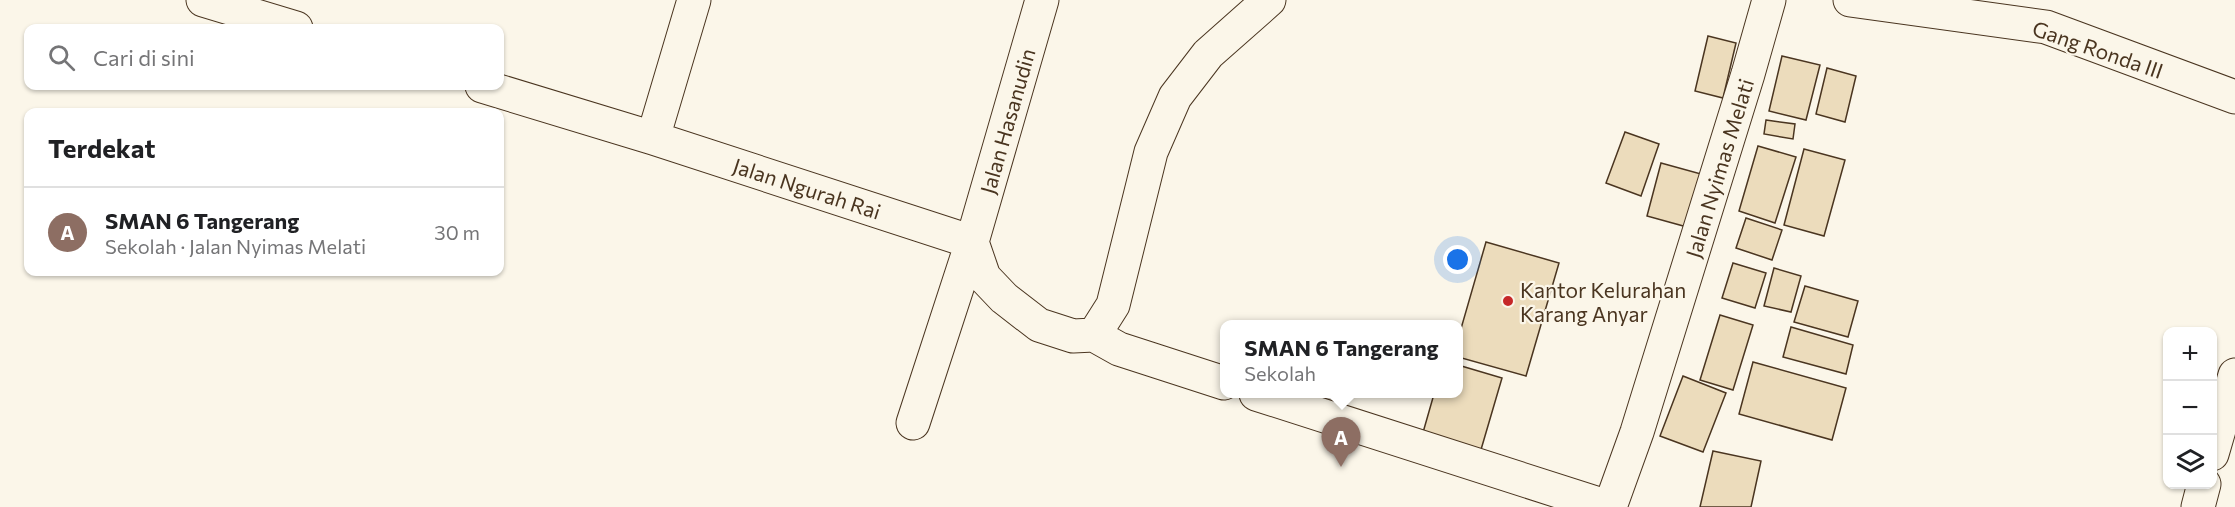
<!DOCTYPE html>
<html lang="id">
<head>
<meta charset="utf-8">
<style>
  :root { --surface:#fff; --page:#f2f2f2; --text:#202124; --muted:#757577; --line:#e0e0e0; --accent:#b45309 }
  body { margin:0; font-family:Commissioner,sans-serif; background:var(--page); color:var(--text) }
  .controls { position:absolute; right:18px; bottom:18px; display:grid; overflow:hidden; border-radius:12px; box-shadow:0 2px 4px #0004 }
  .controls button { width:54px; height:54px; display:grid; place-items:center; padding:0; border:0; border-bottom:2px solid var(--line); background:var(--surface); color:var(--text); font:30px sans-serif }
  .you { position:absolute; left:1458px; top:260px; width:21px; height:21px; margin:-15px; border:4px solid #fff; border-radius:50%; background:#1a73e8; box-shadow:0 0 0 9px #1a73e833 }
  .badge { display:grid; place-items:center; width:39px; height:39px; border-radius:50%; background:var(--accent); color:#fff; font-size:20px; font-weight:700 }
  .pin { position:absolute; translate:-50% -50px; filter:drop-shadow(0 2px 3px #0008) }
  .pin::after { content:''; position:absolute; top:32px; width:21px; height:18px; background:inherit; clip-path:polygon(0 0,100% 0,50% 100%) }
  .popup { position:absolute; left:1220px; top:320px; width:243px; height:78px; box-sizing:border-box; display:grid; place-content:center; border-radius:12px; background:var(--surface); filter:drop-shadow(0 2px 4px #0005); font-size:20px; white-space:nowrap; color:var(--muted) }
  .popup b { font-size:22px; color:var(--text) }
  .popup::after { content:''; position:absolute; left:50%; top:100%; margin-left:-12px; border:12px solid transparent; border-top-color:var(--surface) }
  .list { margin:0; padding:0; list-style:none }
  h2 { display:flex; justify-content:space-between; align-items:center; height:78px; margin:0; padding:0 24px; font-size:26px }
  h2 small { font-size:20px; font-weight:400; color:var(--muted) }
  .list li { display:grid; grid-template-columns:39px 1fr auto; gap:18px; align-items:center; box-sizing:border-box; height:90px; padding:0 24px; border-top:2px solid var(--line) }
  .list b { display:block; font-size:22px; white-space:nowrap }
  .list p { margin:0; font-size:20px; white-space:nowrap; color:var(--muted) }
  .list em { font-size:20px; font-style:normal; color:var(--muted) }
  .icon { flex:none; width:33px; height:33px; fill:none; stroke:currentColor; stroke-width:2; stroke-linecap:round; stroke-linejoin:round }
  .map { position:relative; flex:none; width:2235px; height:507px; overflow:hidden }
  .search { position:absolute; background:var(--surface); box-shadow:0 2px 4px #0004; left:24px; top:24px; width:480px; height:66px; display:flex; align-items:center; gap:15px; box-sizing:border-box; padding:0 21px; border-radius:12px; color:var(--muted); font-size:22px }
  .panel { position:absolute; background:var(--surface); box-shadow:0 2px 4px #0004; left:24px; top:108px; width:480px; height:168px; border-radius:12px }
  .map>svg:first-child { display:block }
  .building { fill:#ecdcbc; stroke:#4a3520; stroke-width:1.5 }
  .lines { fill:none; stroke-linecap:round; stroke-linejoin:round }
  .minor-casing { stroke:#4a3520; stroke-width:35 }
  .minor { stroke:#fbf6e9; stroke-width:33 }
  .poi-dot { fill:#c62828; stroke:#fbf6e9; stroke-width:2 }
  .labels { text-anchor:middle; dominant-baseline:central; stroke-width:4.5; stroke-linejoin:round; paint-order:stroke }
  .street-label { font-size:21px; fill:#4a3520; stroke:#fbf6e9 }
  .poi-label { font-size:21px; fill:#4a3520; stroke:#fbf6e9; text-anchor:start }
</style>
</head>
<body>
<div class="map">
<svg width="2235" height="507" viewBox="0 0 2235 507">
  <rect width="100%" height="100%" fill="#fbf6e9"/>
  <!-- building -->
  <path class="building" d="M 1708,36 L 1736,43 L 1723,98 L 1695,91 Z
    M 1782,56 L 1820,65 L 1806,120 L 1769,111 Z
    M 1827,68 L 1856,76 L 1845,122 L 1816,114 Z
    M 1766,120 L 1795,124 L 1793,139 L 1764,134 Z
    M 1625,132 L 1659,144 L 1641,196 L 1606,183 Z
    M 1758,146 L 1796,157 L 1775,223 L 1739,211 Z
    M 1804,149 L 1845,160 L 1824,236 L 1784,225 Z
    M 1661,163 L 1701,174 L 1687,227 L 1647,216 Z
    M 1746,218 L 1782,230 L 1772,260 L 1736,248 Z
    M 1486,242 L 1559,263 L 1526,376 L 1458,357 L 1458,339 Z
    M 1733,263 L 1766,273 L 1755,308 L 1722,298 Z
    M 1774,268 L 1801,276 L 1791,312 L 1764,306 Z
    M 1805,286 L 1858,301 L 1848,337 L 1794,322 Z
    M 1720,315 L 1753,325 L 1733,390 L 1700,380 Z
    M 1791,327 L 1853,345 L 1846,374 L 1783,357 Z
    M 1753,362 L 1846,388 L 1832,440 L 1739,414 Z
    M 1458,365 L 1502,378 L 1480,453 L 1422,436 L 1434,394 L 1458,394 Z
    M 1683,376 L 1726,393 L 1703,452 L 1660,436 Z
    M 1713,451 L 1761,461 L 1751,507 L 1700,507 Z"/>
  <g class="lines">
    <defs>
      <path id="minor" d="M 203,0 L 296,28
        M 1850,0 L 2046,27 L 2235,97
        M 482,86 L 653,138 L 972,242
        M 653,138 L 694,0
        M 972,242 L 984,277 L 1004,298 L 1039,325 L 1073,336 L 1094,335
        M 1094,335 L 1113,305 L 1151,152 L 1175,97 L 1208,54 L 1269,0
        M 1094,335 L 1119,349 L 1224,383
        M 1256,394 L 1608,507
        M 913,423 L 972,242 L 1042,0
        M 2212,454 L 2235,375
        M 1610,507 L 1637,432 L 1748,74 L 1769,0
        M 2198,507 L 2204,484"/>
    </defs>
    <!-- minor casing -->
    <use href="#minor" class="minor-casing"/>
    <!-- minor -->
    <use href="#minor" class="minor"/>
  </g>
  <!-- markers -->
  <circle class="poi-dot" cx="1508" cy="301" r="6"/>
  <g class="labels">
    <!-- street labels -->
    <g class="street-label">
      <text transform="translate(2098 49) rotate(19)">Gang Ronda III</text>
      <text transform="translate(1007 121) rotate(-74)">Jalan Hasanudin</text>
      <text transform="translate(1719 168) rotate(-73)">Jalan Nyimas Melati</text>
      <text transform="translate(807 188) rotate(18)">Jalan Ngurah Rai</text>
    </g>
    <!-- poi labels -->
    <g class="poi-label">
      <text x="1520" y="289">Kantor Kelurahan<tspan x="1520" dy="24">Karang Anyar</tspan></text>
    </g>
  </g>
</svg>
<div class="controls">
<button>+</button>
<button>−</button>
<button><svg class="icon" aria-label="layers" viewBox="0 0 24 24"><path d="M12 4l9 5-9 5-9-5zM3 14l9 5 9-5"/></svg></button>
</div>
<div class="you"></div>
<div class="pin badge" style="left:1341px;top:467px;background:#8d6e63">A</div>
<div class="popup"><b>SMAN 6 Tangerang</b>Sekolah</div>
<div class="search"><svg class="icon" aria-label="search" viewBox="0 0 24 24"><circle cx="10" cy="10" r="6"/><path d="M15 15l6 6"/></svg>Cari di sini</div>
<section class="panel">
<h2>Terdekat<small></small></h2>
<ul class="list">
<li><span class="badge" style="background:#8d6e63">A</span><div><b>SMAN 6 Tangerang</b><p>Sekolah · Jalan Nyimas Melati</p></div><em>30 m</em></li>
</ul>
</section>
</div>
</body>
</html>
